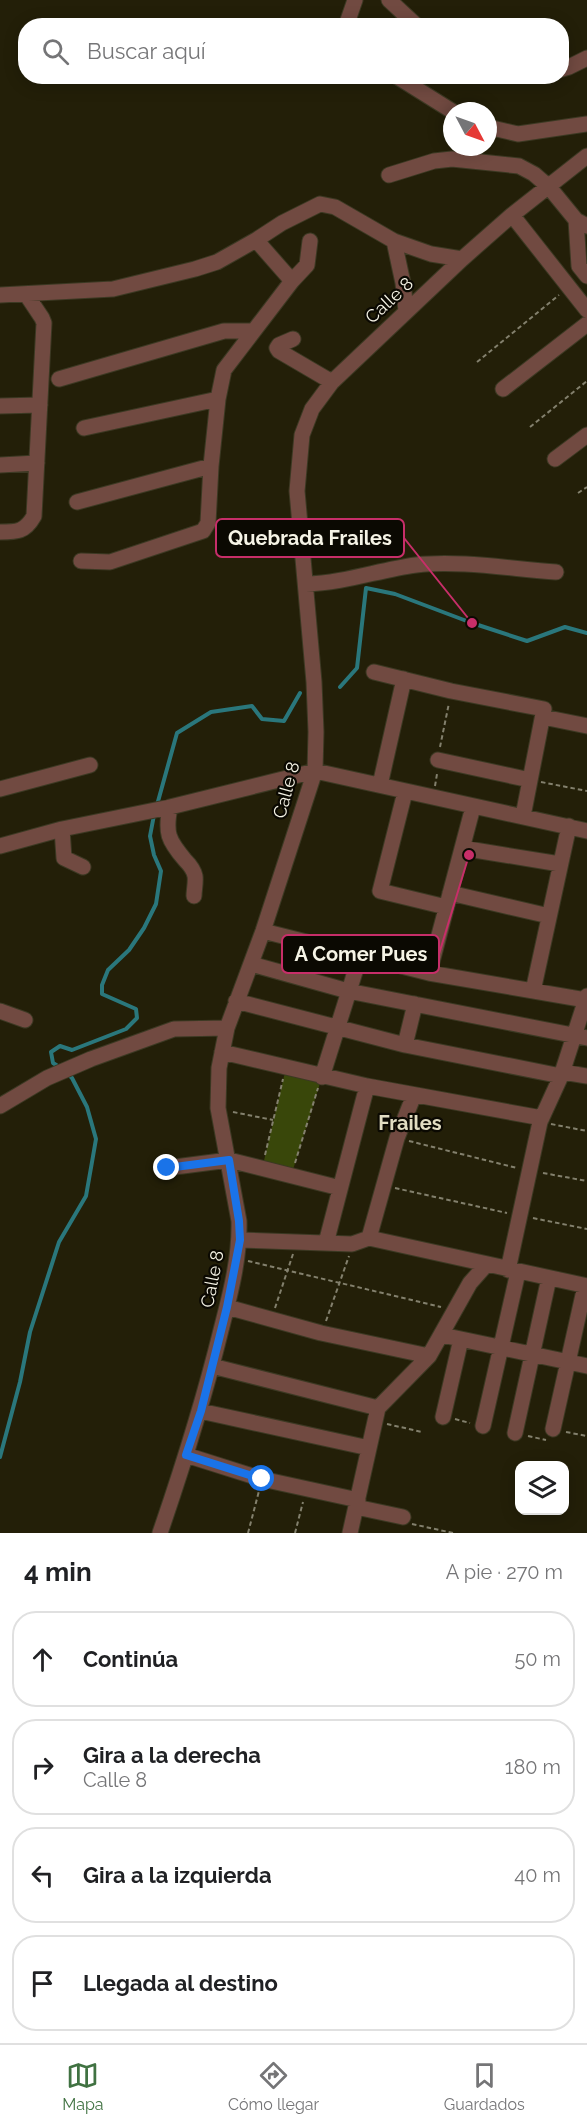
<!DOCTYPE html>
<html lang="es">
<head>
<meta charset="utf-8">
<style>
  :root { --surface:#fff; --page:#f6f6f6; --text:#202124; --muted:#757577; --line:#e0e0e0; --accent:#407242 }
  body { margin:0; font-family:Raleway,sans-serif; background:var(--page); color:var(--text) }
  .controls { position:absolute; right:18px; bottom:18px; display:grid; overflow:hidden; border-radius:12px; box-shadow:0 3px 15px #0003 }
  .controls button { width:54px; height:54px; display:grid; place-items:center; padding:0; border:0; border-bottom:2px solid var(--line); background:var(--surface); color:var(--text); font:30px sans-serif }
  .compass { position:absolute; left:443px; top:102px; width:54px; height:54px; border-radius:50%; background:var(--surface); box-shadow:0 3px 15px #0003; rotate:131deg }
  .stop { position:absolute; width:18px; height:18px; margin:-14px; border:4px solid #1a73e8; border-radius:50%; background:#fff }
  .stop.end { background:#1a73e8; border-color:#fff; box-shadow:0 2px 6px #0008 }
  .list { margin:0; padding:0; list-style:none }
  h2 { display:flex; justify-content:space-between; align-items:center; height:78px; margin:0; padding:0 24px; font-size:26px }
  h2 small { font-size:20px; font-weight:400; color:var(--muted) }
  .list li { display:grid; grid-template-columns:39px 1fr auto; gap:18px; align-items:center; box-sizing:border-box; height:96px; margin:0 12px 12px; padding:0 12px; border:2px solid var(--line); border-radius:24px }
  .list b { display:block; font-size:22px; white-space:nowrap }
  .list p { margin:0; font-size:20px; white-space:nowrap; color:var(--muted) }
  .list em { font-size:20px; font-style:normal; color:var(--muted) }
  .icon { flex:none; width:33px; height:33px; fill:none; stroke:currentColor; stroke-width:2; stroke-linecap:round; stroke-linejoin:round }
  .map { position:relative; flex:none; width:587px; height:1533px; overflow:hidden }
  .search { position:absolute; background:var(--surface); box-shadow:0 3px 15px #0003; left:18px; right:18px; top:18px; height:66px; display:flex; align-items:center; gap:15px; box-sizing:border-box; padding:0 21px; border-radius:24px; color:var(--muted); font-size:22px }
  .sheet { height:510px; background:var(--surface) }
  nav { display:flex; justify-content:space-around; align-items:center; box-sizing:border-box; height:84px; border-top:2px solid var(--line); background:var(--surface); font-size:16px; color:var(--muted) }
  nav a { display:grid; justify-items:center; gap:3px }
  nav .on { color:var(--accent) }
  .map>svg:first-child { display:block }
  .green { fill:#39470a }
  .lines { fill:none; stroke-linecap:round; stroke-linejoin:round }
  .stream { stroke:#2a777c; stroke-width:4 }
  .minor-casing { stroke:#3c3923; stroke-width:17 }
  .path { stroke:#83806d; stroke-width:2; stroke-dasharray:4.5 3; stroke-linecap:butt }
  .minor { stroke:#714a41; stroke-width:15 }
  .route { stroke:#1a73e8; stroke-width:8 }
  .labels { text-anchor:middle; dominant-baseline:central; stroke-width:4.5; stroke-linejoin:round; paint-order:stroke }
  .street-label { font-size:18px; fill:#f6f4e6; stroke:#0b0902 }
  .neighbourhood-label { font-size:20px; font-weight:bold; fill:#e2ddc2; stroke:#0b0902 }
  .leader { fill:none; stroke:#c72e69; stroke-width:2 }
  .callout-dot { fill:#c72e69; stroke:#0b0902; stroke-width:2 }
  .callout { fill:#0b0902; stroke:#c72e69; stroke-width:2 }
  .callout-label { font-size:20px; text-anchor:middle; font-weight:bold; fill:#f6f4e6 }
</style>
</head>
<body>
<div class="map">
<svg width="587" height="1533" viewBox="0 0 587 1533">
  <rect width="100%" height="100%" fill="#231f08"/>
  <!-- green -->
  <path class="green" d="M 286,1068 L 322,1077 L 291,1176 L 262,1169 Z"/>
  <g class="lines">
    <!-- stream -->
    <path class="stream" d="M 340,687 L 357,668 L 366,588 L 395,594 L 472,623 L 527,641 L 565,627 L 587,633
      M 157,805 L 177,733 L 211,712 L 252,706 L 262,719 L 284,721 L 300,693
      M 61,1068 L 53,1063 L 51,1052 L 60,1046 L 72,1050 L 126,1029 L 137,1018 L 136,1009 L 102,994 L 102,985 L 108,970 L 129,950 L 144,928 L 156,904 L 161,871 L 154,855 L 150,836 L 154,815
      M 0,1457 L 20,1382 L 30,1332 L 59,1242 L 86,1196 L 92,1162 L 96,1139 L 87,1107 L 72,1078 L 67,1073"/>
    <defs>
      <path id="minor" d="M 389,0 L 417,26
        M 346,26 L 355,0
        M 562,69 L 569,67 L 587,58
        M 396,76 L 452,111
        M 488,127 L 518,134 L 587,124
        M 389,175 L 434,161 L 452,159 L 519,166 L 534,174 L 549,187 L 576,220 L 587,226
        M 512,215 L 587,310
        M 576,220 L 579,266 L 587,276
        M 256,240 L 292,281
        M 394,241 L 403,283 L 406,311
        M 0,295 L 113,289 L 195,269 L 217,262 L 256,240 L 282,223 L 320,204 L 335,207 L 394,241 L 431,254 L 462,259
        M 293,339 L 279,345 L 277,348 L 279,351 L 332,382
        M 59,379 L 224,331 L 253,331
        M 503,389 L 587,324
        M 0,406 L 40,405
        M 84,428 L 218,399
        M 555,459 L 587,435
        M 0,465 L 37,463
        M 77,502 L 211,466
        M 0,532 C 17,532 25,532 34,516 L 44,323 L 42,318 L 26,294
        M 81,561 L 110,562 L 203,531 L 208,523 L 211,466 L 218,399 L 224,370 L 292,281 L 307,265 L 310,241
        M 306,584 C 344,583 379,570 416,565 C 459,560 512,569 556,572
        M 374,672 L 451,691 L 544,709 L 523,816
        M 543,717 L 587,726
        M 438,760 L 530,780
        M 380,785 L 404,679
        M 0,789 L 90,765
        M 405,792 L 380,891 L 446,907
        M 170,807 C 165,833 168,840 185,860 C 189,864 194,871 195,876 C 196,882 194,890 194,896
        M 62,829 L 64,858 L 83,867
        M 0,846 L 62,829 L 170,807 L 315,771 L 587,831
        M 462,848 L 560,864
        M 450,893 L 549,916
        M 263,931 L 429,973 L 586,1000
        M 251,964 L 348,991 L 587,1038
        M 429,973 L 473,807
        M 533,991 L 569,826
        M 236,1001 L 405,1045 L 561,1076
        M 0,1011 L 25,1020
        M 405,1045 L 415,1004
        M 222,1052 L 367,1086 L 542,1118
        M 563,1072 L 587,1076
        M 322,1077 L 360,956
        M 0,1106 L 47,1078 L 91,1059 L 174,1029 L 227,1028
        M 167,1168 L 229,1160 L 340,1188
        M 369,1238 L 397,1138 L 414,1095
        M 239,1240 L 352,1244 L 369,1238 L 587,1286
        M 326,1243 L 367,1086
        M 508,1270 L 540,1122 L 561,1076 L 587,996
        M 227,1307 L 321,1333 L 429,1356
        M 442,1335 L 587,1366
        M 212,1366 L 378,1408
        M 200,1411 L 369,1448
        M 443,1417 L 461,1339
        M 483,1426 L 518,1272
        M 553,1429 L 585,1286
        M 515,1433 L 549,1278
        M 186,1455 L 262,1479 L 358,1500
        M 356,1507 L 403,1517
        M 160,1533 C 183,1466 204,1399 221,1330 C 230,1295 240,1258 239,1221 L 218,1108 L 219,1068 L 227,1028 L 263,931 L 315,771 L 316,732 L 314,682 L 297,491 L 302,435 L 312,409 L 332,382 L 462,259 L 512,215 L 587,156
        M 350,1533 L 378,1408 L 429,1356 L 470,1283 L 486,1265"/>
    </defs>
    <!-- minor casing -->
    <use href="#minor" class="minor-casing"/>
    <!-- path -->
    <path class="path" d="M 477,362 L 559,295
      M 530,427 L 587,381
      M 578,493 L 587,487
      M 440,747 L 449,703
      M 541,782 L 587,791
      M 435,786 L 437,774
      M 233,1112 L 273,1120
      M 551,1124 L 587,1131
      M 409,1141 L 517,1168
      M 265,1155 L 283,1079
      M 295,1163 L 318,1088
      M 543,1173 L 587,1181
      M 395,1188 L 507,1213
      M 533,1218 L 587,1229
      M 248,1261 L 441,1307
      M 275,1308 L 293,1254
      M 326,1321 L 349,1256
      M 455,1419 L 470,1423
      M 387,1424 L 422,1432
      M 566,1432 L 587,1436
      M 528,1436 L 546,1440
      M 412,1524 L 453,1533
      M 248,1533 L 259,1491
      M 295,1533 L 303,1502"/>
    <!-- minor -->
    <use href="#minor" class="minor"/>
  </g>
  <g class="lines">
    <!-- route -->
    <path class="route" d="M 167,1168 L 229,1160 L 239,1221 L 240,1240 L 227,1307 L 201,1411 L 186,1455 L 262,1479"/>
  </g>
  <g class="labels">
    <!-- street labels -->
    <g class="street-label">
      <text transform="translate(389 300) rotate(-43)">Calle 8</text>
      <text transform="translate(286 790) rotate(-75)">Calle 8</text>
      <text transform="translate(212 1279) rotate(-79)">Calle 8</text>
    </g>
    <!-- neighbourhood labels -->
    <g class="neighbourhood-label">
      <text x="410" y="1123">Frailes</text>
    </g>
  </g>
  <!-- callouts -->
  <path class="leader" d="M472 623L404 538M469 855L439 954"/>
  <g class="callout-dot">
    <circle cx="472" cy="623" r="6"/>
    <circle cx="469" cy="855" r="6"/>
  </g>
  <g class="callout">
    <rect x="216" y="519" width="188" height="38" rx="6"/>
    <rect x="282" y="935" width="157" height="38" rx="6"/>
  </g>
  <g class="callout-label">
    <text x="310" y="545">Quebrada Frailes</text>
    <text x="361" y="961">A Comer Pues</text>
  </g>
</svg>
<div class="controls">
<button><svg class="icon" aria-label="layers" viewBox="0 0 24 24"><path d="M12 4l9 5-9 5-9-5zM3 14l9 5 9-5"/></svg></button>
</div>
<svg class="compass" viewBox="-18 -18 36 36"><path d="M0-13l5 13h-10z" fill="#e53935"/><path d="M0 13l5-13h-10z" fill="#757577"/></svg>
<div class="stop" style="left:262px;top:1479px"></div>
<div class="stop end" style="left:167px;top:1168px"></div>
<div class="search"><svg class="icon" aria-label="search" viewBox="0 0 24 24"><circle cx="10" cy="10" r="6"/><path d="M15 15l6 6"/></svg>Buscar aquí</div>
</div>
<section class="sheet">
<h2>4 min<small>A pie · 270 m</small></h2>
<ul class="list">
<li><svg class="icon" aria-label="ahead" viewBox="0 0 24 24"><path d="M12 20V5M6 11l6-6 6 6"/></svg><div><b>Continúa</b></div><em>50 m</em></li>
<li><svg class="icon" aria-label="right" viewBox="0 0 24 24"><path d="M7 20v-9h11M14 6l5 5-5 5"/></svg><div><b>Gira a la derecha</b><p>Calle 8</p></div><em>180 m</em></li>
<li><svg class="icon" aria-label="left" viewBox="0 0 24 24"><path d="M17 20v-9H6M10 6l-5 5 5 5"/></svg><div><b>Gira a la izquierda</b></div><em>40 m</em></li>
<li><svg class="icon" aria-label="arrive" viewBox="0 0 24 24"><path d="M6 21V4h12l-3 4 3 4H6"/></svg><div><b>Llegada al destino</b></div></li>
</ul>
</section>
<nav>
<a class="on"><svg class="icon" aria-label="map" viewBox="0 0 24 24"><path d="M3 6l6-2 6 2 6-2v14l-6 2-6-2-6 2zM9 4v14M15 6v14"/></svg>Mapa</a>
<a><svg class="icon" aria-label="directions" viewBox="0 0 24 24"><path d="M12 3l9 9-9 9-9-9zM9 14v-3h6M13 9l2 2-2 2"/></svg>Cómo llegar</a>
<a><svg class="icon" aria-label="saved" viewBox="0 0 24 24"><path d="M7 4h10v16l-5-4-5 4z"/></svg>Guardados</a>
</nav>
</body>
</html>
